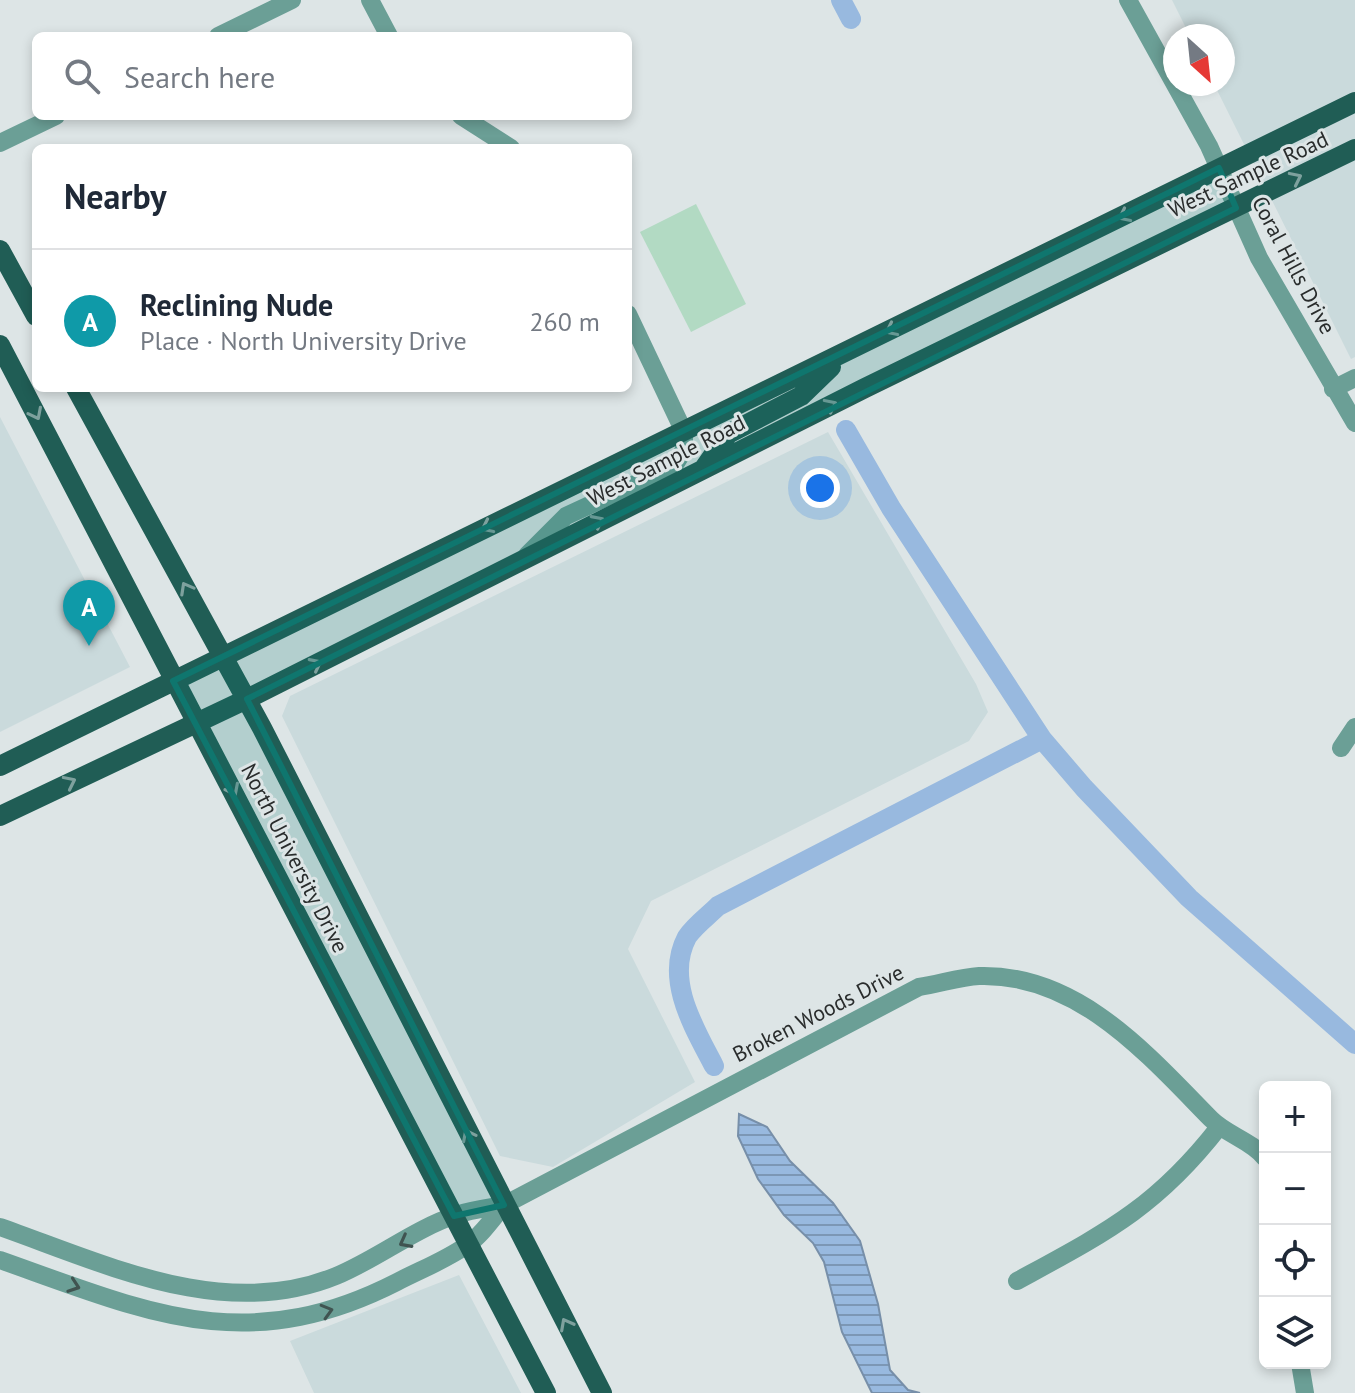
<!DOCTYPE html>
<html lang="en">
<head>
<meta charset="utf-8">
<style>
  :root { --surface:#fff; --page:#f2f2f3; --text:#1f2937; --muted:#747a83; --line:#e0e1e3; --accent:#a447b1 }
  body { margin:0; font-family:"PT Sans",sans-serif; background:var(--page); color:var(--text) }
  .controls { position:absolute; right:24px; bottom:24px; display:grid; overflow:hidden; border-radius:12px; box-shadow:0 4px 12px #0003 }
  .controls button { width:72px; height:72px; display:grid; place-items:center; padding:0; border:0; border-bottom:2px solid var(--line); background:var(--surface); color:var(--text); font:40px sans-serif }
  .compass { position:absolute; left:1163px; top:24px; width:72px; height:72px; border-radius:50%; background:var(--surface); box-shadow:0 4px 12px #0003; rotate:153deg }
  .you { position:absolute; left:820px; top:488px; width:28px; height:28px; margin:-20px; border:6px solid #fff; border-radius:50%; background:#1a73e8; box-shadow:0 0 0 12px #1a73e833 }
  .badge { display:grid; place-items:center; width:52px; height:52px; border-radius:50%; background:var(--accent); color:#fff; font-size:26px; font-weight:700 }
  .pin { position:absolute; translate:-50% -66px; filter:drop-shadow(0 2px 4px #0008) }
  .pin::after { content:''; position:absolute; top:42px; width:28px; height:24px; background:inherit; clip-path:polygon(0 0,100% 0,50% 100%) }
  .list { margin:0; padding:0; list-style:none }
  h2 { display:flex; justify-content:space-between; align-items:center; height:104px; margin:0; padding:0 32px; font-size:34px }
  h2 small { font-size:26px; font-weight:400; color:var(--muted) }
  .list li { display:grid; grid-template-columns:52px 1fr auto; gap:24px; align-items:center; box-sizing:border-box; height:144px; padding:0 32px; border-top:2px solid var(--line) }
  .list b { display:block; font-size:30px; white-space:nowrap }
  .list p { margin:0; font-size:26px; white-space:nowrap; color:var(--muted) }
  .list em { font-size:26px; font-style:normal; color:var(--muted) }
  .icon { flex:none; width:44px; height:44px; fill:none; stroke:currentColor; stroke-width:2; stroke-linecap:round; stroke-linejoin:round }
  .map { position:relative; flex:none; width:1355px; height:1393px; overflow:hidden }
  .search { position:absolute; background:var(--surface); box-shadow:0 4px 12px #0003; left:32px; top:32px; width:600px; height:88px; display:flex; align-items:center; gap:20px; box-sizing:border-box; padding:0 28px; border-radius:12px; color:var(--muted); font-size:30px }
  .panel { position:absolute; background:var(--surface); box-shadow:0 4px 12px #0003; left:32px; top:144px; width:600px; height:248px; border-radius:12px }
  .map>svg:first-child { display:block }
  .built { fill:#cadadc }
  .grass { fill:#b2dac3 }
  .water { fill:url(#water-rules); stroke:#778fa9; stroke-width:2 }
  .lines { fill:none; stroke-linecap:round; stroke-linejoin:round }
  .canal { stroke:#98b9df; stroke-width:20 }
  .minor { stroke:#6b9f96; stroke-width:18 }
  .major { stroke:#205d55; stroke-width:20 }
  .oneway { stroke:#7ea19e }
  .oneway2 { stroke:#405451 }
  .marked { fill:#0f766e; fill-opacity:0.2; stroke:#0f766e; stroke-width:6; stroke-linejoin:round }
  .labels { text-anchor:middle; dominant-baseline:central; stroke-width:6; stroke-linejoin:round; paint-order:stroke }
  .street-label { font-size:22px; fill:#292c2c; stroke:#dde5e6 }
</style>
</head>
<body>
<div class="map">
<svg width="1355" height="1393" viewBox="0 0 1355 1393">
  <defs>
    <pattern id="water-rules" width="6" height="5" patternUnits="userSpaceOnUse" patternTransform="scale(2)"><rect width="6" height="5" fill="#98b9df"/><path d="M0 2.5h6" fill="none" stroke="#7c97b5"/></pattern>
  </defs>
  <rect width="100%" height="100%" fill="#dde5e6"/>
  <!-- built -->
  <path class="built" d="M 1172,0 L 1355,0 L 1355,357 L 1351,359 L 1214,84 L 1223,84 L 1223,36 L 1190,36 Z
    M 0,417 L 130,667 L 0,732 Z
    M 828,432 L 976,684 L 988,712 L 969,741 L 651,901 L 628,949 L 695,1082 L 553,1167 L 500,1156 L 282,716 L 290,696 Z
    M 459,1275 L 521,1393 L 314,1393 L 290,1341 Z"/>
  <!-- grass -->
  <path class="grass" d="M 696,204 L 746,304 L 691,332 L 640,232 Z"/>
  <!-- water -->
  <path class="water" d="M 739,1114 L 767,1127 L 790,1161 L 833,1203 L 860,1241 L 878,1304 L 890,1370 L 908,1390 L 920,1393 L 872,1393 L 842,1332 L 824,1262 L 813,1243 L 784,1215 L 758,1179 L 738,1136 Z"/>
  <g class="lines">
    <!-- canal -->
    <path class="canal" d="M 841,0 L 851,19
      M 846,430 L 891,508 L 1042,739 L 1084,788 L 1189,898 L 1355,1044
      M 714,1066 C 695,1029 664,980 687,937 C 694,926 709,915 718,906 L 1042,739"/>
    <!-- minor -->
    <path class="minor" d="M 370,0 L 389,36
      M 1128,0 L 1209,146 L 1259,258 L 1355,423
      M 218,36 L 292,0
      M 461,116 L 511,148
      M 0,143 L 56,116
      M 1333,389 L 1355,378
      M 527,555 L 566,516 L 674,466 L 684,450 L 684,432 L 628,314
      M 1341,748 L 1355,727
      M 0,1227 C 105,1264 224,1322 336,1276 C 377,1259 414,1229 456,1215 C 471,1210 488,1208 504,1205 L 919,987 C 939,984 960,977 979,976 C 1078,973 1148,1055 1211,1119 C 1227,1135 1252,1141 1265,1158
      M 0,1260 C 147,1312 246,1359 397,1282 C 420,1270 446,1260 467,1245 C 481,1236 493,1218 504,1205
      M 1017,1281 C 1105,1233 1156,1208 1219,1127
      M 1300,1363 L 1305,1393"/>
    <!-- major -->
    <path class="major" d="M 0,250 L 36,316
      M 0,345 L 546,1393
      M 76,388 L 262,728 L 602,1393
      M 705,467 L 728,434 L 801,396 L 831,367
      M 0,766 L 1355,102
      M 0,816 L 247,699 L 865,388 L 1355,149"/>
  </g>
  <!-- one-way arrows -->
  <defs><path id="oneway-chevron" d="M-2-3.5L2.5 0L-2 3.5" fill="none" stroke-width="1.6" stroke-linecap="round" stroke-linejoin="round" transform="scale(2)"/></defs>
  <g class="oneway">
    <use href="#oneway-chevron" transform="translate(1296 178) rotate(-26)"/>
    <use href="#oneway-chevron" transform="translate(1124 216) rotate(154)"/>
    <use href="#oneway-chevron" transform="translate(891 330) rotate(154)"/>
    <use href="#oneway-chevron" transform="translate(831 405) rotate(-26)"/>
    <use href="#oneway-chevron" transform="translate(36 414) rotate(63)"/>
    <use href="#oneway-chevron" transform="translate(598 521) rotate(-27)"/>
    <use href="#oneway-chevron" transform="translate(487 527) rotate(154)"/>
    <use href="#oneway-chevron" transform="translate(186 588) rotate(-119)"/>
    <use href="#oneway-chevron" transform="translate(316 664) rotate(-27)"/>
    <use href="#oneway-chevron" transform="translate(70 782) rotate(-26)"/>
    <use href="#oneway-chevron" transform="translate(233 790) rotate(63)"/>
    <use href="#oneway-chevron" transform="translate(468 1135) rotate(-117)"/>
    <use href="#oneway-chevron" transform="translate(566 1324) rotate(-118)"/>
  </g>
  <g class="oneway2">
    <use href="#oneway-chevron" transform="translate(405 1242) rotate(152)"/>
    <use href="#oneway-chevron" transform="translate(74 1286) rotate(19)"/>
    <use href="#oneway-chevron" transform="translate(327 1311) rotate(-16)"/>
  </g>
  <!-- marked area -->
  <path class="marked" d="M 1219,168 L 1236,208 L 247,699 L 504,1205 L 454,1216 L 173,681 Z"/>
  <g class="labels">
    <!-- street labels -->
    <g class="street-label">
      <text transform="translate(1248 174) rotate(-25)">West Sample Road</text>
      <text transform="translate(1294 265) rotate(62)">Coral Hills Drive</text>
      <text transform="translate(666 460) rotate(-27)">West Sample Road</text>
      <text transform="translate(295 858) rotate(63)">North University Drive</text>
      <text transform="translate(818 1013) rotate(-27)">Broken Woods Drive</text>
    </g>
  </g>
</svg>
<div class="controls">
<button>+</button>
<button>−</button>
<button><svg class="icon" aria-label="locate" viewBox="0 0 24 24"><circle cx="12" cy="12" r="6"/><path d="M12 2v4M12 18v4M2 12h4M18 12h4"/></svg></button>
<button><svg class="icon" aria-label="layers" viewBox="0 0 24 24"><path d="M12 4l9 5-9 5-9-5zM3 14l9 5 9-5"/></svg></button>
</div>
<svg class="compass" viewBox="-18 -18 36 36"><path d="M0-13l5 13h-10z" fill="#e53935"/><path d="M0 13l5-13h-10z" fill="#747a83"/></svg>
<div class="you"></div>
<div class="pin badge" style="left:89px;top:646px;background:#0f9aa8">A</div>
<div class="search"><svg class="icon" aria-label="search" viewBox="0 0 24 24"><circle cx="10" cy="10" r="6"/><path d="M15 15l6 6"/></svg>Search here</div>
<section class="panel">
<h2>Nearby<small></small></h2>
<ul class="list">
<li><span class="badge" style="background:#0f9aa8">A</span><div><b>Reclining Nude</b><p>Place · North University Drive</p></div><em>260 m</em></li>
</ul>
</section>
</div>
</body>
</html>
